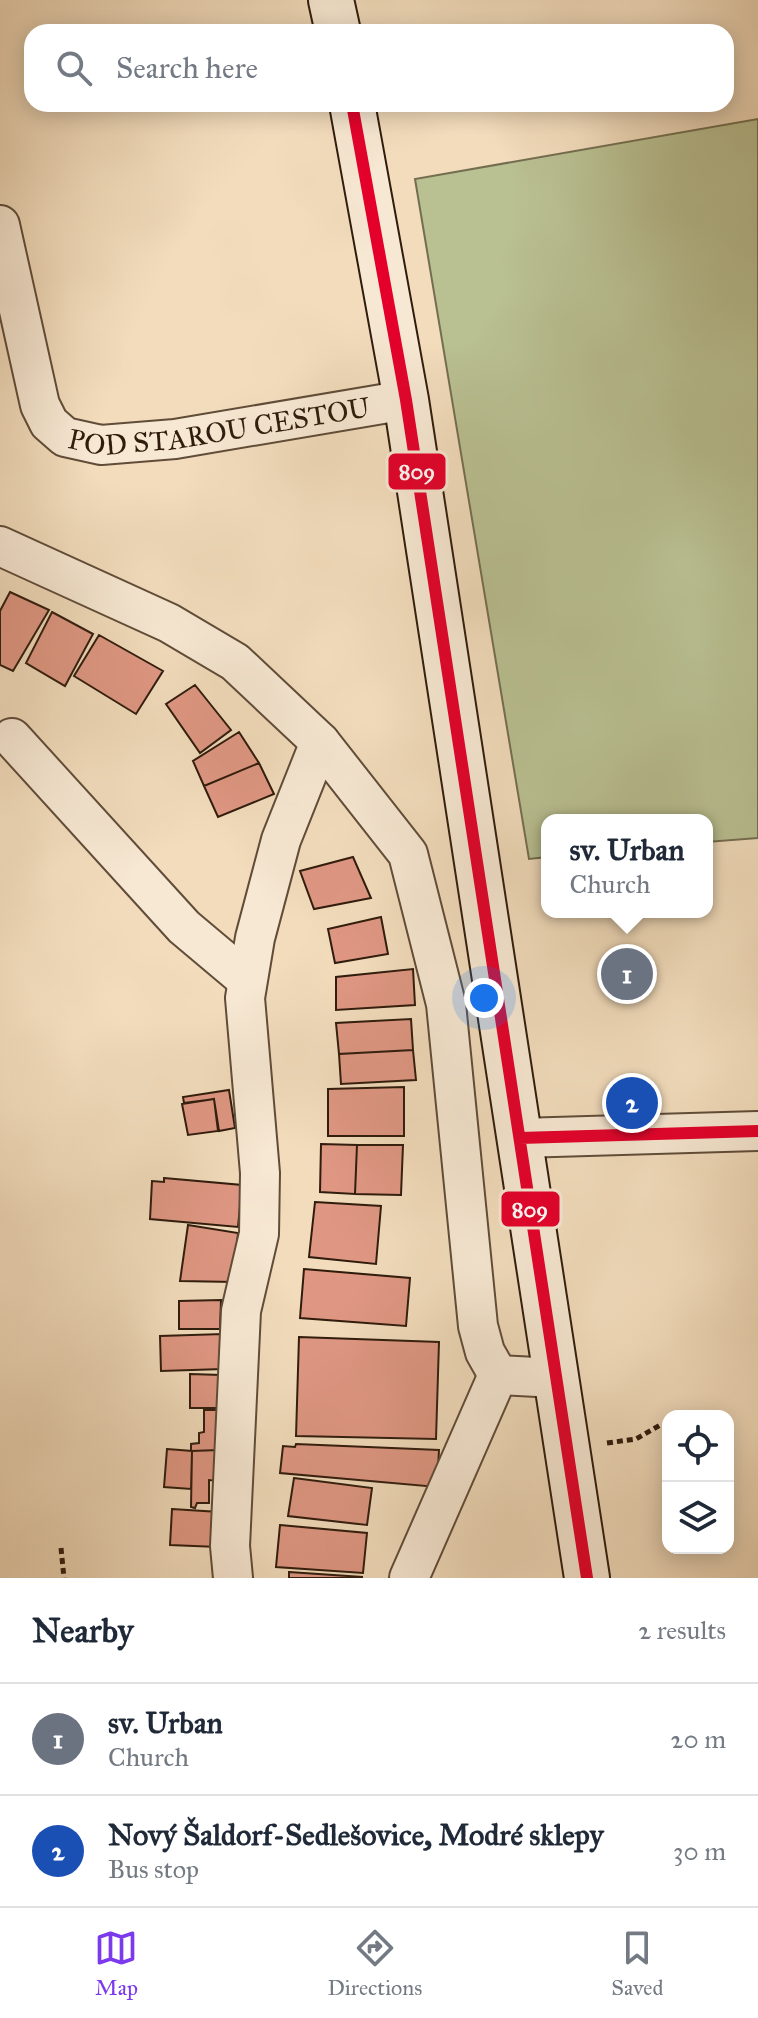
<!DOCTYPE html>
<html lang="en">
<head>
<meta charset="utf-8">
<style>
  :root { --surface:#fff; --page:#f6f6f7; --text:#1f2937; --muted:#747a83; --line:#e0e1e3; --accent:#7c3aed }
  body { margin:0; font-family:"IM FELL Great Primer",serif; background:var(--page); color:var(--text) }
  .controls { position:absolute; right:24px; bottom:24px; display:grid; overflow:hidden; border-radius:16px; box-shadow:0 4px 20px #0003 }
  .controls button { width:72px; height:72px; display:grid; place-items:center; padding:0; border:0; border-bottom:2px solid var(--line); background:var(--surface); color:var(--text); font:40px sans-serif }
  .you { position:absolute; left:484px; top:998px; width:28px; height:28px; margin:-20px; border:6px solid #fff; border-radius:50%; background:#1a73e8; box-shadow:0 0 0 12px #1a73e833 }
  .badge { display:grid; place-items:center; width:52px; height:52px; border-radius:50%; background:var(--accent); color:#fff; font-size:26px; font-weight:700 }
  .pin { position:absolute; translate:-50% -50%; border:4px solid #fff; box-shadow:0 2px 8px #0006 }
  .popup { position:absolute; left:541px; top:814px; width:172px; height:104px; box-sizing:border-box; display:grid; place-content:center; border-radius:16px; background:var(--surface); filter:drop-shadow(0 2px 6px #0005); font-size:26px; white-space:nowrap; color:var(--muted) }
  .popup b { font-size:30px; color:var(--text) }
  .popup::after { content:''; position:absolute; left:50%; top:100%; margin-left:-16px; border:16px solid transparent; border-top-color:var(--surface) }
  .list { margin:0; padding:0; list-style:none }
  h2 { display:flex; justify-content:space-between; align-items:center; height:104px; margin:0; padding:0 32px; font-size:34px }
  h2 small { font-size:26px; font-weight:400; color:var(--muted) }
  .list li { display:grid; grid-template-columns:52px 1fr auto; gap:24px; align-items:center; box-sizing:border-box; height:112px; padding:0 32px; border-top:2px solid var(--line) }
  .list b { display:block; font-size:30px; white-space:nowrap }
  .list p { margin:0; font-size:26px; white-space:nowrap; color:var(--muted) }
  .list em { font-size:26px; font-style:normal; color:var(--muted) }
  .icon { flex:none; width:44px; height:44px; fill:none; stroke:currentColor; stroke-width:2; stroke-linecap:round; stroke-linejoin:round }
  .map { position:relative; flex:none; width:758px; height:1578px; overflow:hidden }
  .search { position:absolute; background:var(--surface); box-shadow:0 4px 20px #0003; left:24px; right:24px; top:24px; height:88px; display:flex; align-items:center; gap:20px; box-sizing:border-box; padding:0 28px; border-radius:24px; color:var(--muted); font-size:30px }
  .sheet { height:328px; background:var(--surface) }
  nav { display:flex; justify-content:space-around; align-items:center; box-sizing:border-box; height:112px; border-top:2px solid var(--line); background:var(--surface); font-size:22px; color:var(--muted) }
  nav a { display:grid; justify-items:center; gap:4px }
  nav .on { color:var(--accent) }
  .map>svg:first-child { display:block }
  .green { fill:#b9c092; stroke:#746e50; stroke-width:2 }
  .building { fill:#df9783; stroke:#301c0d; stroke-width:2 }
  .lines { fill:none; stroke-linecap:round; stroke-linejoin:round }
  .street-casing { stroke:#604c39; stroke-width:42 }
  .secondary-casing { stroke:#301c0d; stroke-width:48 }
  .path { stroke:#301c0d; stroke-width:5; stroke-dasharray:6 4; stroke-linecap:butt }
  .street { stroke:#f7e8d3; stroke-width:38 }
  .secondary { stroke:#f7e8d3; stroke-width:44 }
  .bus-1-casing { stroke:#f7e8d3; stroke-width:18 }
  .bus-1 { stroke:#e4002b; stroke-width:12 }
  .labels { text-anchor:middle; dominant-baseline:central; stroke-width:8; stroke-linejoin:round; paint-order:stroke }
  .street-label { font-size:28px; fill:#301c0d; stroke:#f7e8d3 }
  .line-badge { stroke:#f7e8d3; stroke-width:3 }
  .badge-label { font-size:22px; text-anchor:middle; font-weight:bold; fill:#fff }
</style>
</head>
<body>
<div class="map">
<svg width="758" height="1578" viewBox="0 0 758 1578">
  <rect width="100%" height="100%" fill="#f2dcbc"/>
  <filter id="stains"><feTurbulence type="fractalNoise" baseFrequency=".0025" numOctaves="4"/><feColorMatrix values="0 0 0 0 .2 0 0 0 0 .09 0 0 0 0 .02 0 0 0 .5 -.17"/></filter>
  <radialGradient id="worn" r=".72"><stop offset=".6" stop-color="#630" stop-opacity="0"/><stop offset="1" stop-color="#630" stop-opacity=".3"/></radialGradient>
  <!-- green -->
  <path class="green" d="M 758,119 L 758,838 L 707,842 L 707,820 L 547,820 L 547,857 L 529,859 L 415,179 Z"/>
  <!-- building -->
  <path class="building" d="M 10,592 L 49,610 L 13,671 L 0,665 L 0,611 Z
    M 52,612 L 93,634 L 65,686 L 26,663 Z
    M 99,635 L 163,671 L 136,714 L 74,676 Z
    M 195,685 L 231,730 L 200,753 L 166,704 Z
    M 239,732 L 259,763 L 204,786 L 193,761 Z
    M 259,763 L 274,794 L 218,817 L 204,786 Z
    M 353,857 L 371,898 L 314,909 L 300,871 Z
    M 381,917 L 388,954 L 335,963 L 328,929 Z
    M 621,967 L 637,971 L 634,981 L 618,976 Z
    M 413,969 L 415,1005 L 336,1010 L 336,977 Z
    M 411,1019 L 413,1050 L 339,1054 L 336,1023 Z
    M 413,1050 L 416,1080 L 341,1084 L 339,1054 Z
    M 404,1087 L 404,1136 L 328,1136 L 328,1089 Z
    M 229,1090 L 235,1128 L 219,1131 L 214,1099 L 184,1103 L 183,1097 Z
    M 214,1099 L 218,1131 L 188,1135 L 182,1104 Z
    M 321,1144 L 357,1145 L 355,1194 L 320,1192 Z
    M 357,1145 L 403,1145 L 401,1195 L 355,1194 Z
    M 164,1178 L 242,1185 L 238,1227 L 150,1219 L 152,1181 L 164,1182 Z
    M 315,1202 L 381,1206 L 376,1264 L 309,1257 Z
    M 188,1225 L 238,1233 L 234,1282 L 180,1281 Z
    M 304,1269 L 410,1278 L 406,1326 L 300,1318 Z
    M 221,1300 L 220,1329 L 179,1329 L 179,1301 Z
    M 223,1334 L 223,1369 L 161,1371 L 160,1336 Z
    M 299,1337 L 439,1342 L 436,1439 L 296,1436 Z
    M 190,1374 L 221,1375 L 221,1408 L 190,1408 Z
    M 204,1410 L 221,1410 L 219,1450 L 191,1451 L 191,1444 L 199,1443 L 199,1433 L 204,1432 Z
    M 296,1444 L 439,1450 L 437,1487 L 280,1473 L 283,1446 L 295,1447 Z
    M 167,1449 L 192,1451 L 191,1489 L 164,1487 Z
    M 219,1450 L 218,1481 L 209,1480 L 209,1503 L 197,1503 L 195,1508 L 191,1507 L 192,1451 Z
    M 294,1478 L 372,1488 L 367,1525 L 288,1516 Z
    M 172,1509 L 219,1512 L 218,1547 L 170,1545 Z
    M 280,1525 L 367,1533 L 363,1573 L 276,1567 Z
    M 289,1572 L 362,1577 L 362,1578 L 289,1578 Z"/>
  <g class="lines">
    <defs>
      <g id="street">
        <path id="s1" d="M 0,225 L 40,405 L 49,423 L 65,437 L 101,445 L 175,439 L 406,400"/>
        <path d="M 0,546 L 169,623 L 235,662 L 320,742 L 408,854 L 446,1004 L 478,1326 L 485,1352 L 498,1375"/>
        <path d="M 12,738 L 184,927 L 247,980"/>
        <path d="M 520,1138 L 758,1131"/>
        <path d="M 498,1375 L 556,1378"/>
        <path d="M 233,1578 L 230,1546 L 241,1311 L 259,1234 L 260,1173 L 245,998 L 255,938 L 281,840 L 320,742"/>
        <path d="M 409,1578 L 498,1375"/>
      </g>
      <path id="secondary" d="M 331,0 L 338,32
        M 352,104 L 406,400 L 587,1578"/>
    </defs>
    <!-- street casing -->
    <use href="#street" class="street-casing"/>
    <!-- secondary casing -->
    <use href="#secondary" class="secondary-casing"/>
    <!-- path -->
    <path class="path" d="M 607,1443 L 636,1439 L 662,1424
      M 61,1548 L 64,1578"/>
    <!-- street -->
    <use href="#street" class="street"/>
    <!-- secondary -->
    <use href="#secondary" class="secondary"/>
    <defs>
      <path id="bus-1" d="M 352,104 L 406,400 L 587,1578
        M 520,1138 L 758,1131"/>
    </defs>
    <!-- bus-1 casing -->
    <use href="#bus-1" class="bus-1-casing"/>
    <!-- bus-1 -->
    <use href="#bus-1" class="bus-1"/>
  </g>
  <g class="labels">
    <!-- street labels -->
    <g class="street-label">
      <text stroke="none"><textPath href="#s1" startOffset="382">POD STAROU CESTOU</textPath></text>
    </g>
  </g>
  <g class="line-badge">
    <rect x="387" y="452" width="60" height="39" rx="8" fill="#e4002b"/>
    <rect x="500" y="1190" width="61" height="38" rx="8" fill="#e4002b"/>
  </g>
  <g class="badge-label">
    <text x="417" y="479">809</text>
    <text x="530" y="1217">809</text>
  </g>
  <rect width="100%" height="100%" filter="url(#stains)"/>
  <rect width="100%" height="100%" fill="url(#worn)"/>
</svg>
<div class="controls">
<button><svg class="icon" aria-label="locate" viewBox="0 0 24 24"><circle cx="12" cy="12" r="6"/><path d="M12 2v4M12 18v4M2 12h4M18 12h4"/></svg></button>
<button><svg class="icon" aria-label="layers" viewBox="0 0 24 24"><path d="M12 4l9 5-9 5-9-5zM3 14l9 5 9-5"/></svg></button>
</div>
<div class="you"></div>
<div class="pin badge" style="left:627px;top:974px;background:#6b7280">1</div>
<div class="popup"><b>sv. Urban</b>Church</div>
<div class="pin badge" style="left:632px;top:1103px;background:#1a4fb4">2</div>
<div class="search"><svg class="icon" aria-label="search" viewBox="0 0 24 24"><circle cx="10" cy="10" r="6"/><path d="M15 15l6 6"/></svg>Search here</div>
</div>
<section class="sheet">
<h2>Nearby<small>2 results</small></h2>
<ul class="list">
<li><span class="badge" style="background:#6b7280">1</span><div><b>sv. Urban</b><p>Church</p></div><em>20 m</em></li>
<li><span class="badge" style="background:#1a4fb4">2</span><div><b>Nový Šaldorf-Sedlešovice, Modré sklepy</b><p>Bus stop</p></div><em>30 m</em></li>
</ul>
</section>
<nav>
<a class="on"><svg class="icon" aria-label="map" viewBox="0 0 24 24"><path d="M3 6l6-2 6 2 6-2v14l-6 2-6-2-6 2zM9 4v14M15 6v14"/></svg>Map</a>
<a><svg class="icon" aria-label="directions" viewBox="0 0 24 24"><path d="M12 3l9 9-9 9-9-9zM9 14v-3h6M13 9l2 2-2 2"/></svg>Directions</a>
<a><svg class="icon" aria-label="saved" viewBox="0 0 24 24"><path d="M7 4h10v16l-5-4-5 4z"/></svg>Saved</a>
</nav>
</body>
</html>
